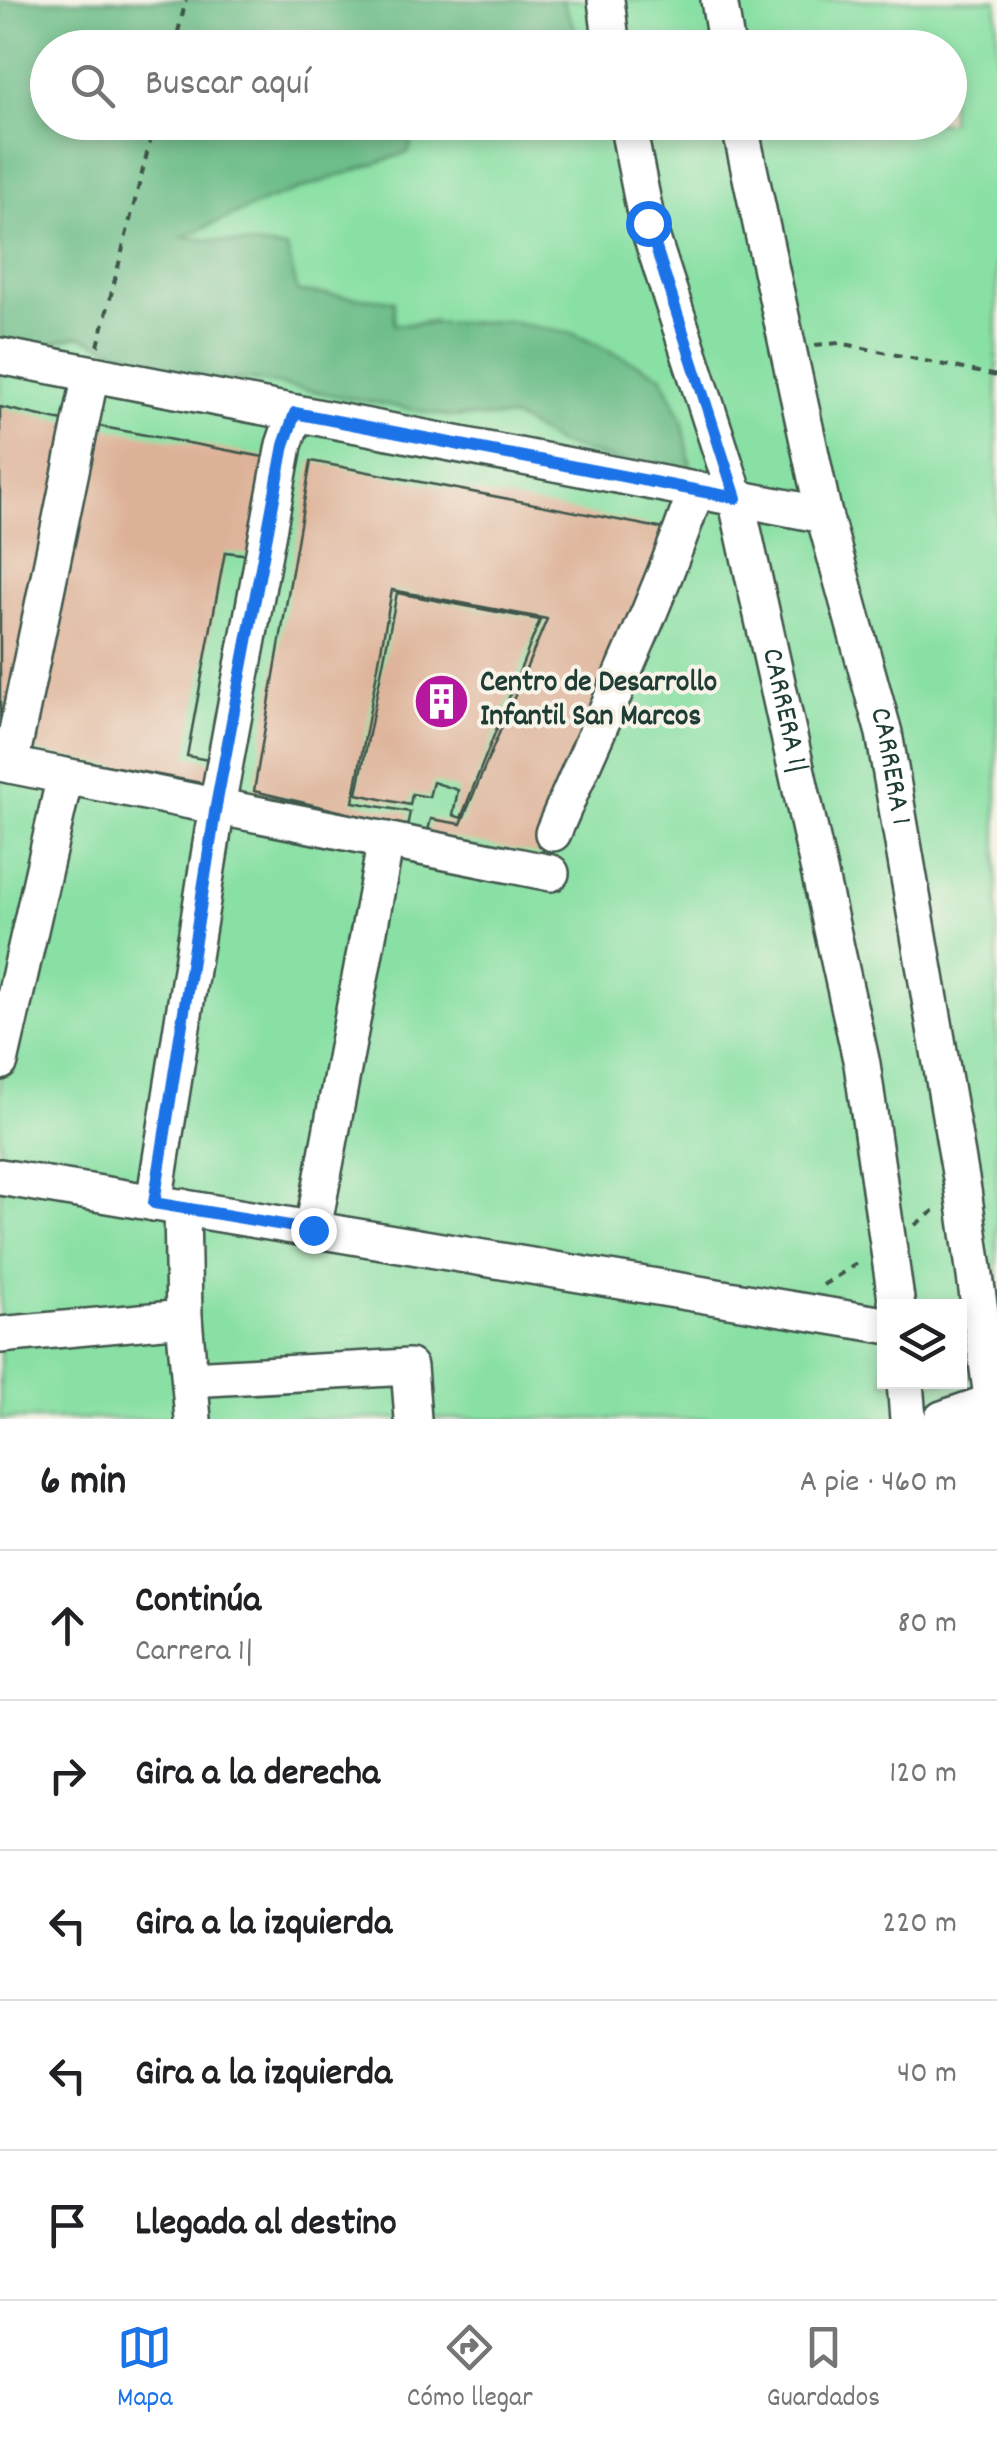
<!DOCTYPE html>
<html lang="es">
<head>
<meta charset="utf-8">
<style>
  :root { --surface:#fff; --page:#f6f6f6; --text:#202124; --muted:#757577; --line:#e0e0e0; --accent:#1a73e8 }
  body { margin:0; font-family:Dekko,sans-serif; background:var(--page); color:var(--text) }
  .controls { position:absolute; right:30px; bottom:30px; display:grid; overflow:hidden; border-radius:0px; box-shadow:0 5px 15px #0003 }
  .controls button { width:90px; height:90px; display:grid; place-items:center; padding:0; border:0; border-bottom:2px solid var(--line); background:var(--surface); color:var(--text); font:50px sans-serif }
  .stop { position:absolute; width:30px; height:30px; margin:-22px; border:8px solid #1a73e8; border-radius:50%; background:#fff }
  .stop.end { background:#1a73e8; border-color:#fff; box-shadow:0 2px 10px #0008 }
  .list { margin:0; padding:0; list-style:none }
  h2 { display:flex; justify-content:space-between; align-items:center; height:130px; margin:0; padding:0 40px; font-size:42px }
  h2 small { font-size:32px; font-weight:400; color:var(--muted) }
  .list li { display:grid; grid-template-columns:65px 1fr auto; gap:30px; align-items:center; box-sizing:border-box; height:150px; padding:0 40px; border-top:2px solid var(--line) }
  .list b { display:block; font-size:38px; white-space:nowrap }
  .list p { margin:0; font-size:32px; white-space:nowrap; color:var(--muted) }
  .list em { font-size:32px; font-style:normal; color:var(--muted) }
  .icon { flex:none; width:55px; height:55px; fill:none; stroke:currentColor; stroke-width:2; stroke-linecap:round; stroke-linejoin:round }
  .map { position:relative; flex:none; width:997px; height:1419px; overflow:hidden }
  .search { position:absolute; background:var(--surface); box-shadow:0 5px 15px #0003; left:30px; right:30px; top:30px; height:110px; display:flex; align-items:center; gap:25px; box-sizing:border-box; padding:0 35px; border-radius:55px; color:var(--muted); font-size:38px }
  .sheet { height:880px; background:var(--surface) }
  nav { display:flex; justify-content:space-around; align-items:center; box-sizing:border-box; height:140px; border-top:2px solid var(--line); background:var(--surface); font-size:28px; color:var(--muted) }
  nav a { display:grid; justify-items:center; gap:5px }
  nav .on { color:var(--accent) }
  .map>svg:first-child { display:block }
  .green { fill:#89e0a4; stroke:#548e6c; stroke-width:2.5; fill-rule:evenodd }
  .forest { fill:#6ebe8a; stroke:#467e5f; stroke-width:2.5 }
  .building { fill:#ddb197 }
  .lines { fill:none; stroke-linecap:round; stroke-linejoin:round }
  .minor-casing { stroke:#3f574c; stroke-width:40 }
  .path { stroke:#3f574c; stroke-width:4; stroke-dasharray:8 8; stroke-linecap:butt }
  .minor { stroke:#fff; stroke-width:35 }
  .route { stroke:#1a73e8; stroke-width:12 }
  .labels { text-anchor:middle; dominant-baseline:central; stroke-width:8; stroke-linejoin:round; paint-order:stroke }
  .poi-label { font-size:30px; font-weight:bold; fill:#1f3d34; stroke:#f7f3e8; text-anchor:start }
  .street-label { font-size:30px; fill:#1f3d34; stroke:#f7f3e8 }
</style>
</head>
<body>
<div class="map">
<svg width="997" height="1419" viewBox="0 0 997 1419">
  <rect width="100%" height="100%" fill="#f7f3e8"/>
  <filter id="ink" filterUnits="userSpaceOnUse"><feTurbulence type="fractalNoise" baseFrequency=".01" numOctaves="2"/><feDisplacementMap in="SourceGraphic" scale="20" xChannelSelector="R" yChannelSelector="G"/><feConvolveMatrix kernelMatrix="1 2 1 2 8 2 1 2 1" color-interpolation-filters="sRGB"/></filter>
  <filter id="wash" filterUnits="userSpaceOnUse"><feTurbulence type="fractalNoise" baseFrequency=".0048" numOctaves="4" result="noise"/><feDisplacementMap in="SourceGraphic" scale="40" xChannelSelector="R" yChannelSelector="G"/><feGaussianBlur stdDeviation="2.25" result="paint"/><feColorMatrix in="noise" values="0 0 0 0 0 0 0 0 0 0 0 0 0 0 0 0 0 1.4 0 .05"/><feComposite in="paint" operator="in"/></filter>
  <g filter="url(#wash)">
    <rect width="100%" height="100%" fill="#f3e8d3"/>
    <!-- green -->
    <path class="green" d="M 562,0 L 997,0 L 997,1419 L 0,1419 L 0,346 L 18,351 L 79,336 L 202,383 L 248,379 L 446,416 L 515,418 L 559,444 L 657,472 L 433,321 L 394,325 L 393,301 L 298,292 L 181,237 L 268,200 L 409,152 L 414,123 L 950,122 L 950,48 L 569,47 L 576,31 ZM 884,1306 L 960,1306 L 960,1382 L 884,1382 Z"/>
    <!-- forest -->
    <path class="forest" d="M 0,0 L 562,0 L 576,31 L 569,47 L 48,48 L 48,122 L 414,123 L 409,152 L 268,200 L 183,237 L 287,249 L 298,292 L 394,301 L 394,325 L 505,321 L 574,334 L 661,375 L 682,419 L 692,474 L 657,472 L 559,444 L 515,418 L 446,416 L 248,379 L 203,383 L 79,336 L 18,351 L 0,346 Z"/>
    <g id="blocks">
      <!-- building -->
      <path class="building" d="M 0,407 L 72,423 L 0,745 Z
        M 92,425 L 269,458 L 251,555 L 225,552 L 187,756 L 219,762 L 212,785 L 26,750 Z
        M 311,461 L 675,531 L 541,855 L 427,834 L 431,819 L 461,824 L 547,619 L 392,590 L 353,802 L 410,812 L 407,827 L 254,791 Z
        M 397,593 L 540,620 L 461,818 L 453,815 L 458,790 L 433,782 L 429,797 L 412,794 L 410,805 L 357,794 Z"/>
    </g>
  </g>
  <g filter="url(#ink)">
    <use href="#blocks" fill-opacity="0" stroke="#3f574c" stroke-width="2.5"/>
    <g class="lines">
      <defs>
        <g id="minor">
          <path d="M 606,0 L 612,48"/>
          <path d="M 719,0 L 727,48"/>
          <path id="s1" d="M 627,122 L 647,223 L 736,498 L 862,1064 L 897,1306"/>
          <path id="s2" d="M 739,122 L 824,515 L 884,733 L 963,1190 L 995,1419"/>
          <path d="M 0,356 L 824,515"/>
          <path d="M 0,763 L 551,873"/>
          <path d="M 10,765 L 91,374"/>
          <path d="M 553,833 C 601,719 656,608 696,490"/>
          <path d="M 0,1062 L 65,776"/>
          <path d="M 0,1177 L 884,1325"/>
          <path d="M 154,1203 L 217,806 L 284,445 L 295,413"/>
          <path d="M 182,1207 L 184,1318 L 193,1419"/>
          <path d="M 313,1229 L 386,840"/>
          <path d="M 0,1335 L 184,1318"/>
          <path d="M 190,1379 L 409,1367 L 413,1419"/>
          <path d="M 905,1382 L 908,1419"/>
          <path d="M 942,1419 L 994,1401"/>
        </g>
      </defs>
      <!-- minor casing -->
      <use href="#minor" class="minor-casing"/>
      <!-- path -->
      <path class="path" d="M 174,48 L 186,0
        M 815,345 L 840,343 L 997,376
        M 98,346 L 155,122
        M 420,712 L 448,716
        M 915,1225 L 935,1210
        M 823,1285 L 861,1261"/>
      <!-- minor -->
      <use href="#minor" class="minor"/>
    </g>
  </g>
  <g class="lines" filter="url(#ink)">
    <!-- route -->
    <path class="route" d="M 313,1230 L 154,1203 L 216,806 L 284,445 L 295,413 L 736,498 L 648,223"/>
  </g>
  <!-- icons -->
  <defs>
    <symbol id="building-disc" viewBox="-11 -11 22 22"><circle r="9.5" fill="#b5179e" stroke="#f7f3e8"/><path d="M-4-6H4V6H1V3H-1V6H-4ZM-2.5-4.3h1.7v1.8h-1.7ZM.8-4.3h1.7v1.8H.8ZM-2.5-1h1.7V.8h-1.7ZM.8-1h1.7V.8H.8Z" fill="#fff"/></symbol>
  </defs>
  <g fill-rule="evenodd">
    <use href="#building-disc" x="410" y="670" width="63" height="63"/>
  </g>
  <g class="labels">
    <!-- poi labels -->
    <g class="poi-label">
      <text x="480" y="684">Centro de Desarrollo<tspan x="480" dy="34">Infantil San Marcos</tspan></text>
    </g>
    <!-- street labels -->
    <g class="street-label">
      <text stroke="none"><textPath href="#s1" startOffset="610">CARRERA 1|</textPath></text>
      <text stroke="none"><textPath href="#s2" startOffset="662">CARRERA 1</textPath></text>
    </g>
  </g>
</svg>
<div class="controls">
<button><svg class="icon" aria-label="layers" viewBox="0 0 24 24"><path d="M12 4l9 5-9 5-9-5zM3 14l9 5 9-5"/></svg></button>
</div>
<div class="stop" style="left:648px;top:223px"></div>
<div class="stop end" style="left:313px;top:1230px"></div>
<div class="search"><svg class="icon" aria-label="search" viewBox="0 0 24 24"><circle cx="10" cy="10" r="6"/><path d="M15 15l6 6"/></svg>Buscar aquí</div>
</div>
<section class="sheet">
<h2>6 min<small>A pie · 460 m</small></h2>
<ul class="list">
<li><svg class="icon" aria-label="ahead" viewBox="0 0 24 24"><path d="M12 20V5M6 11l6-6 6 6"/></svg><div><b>Continúa</b><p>Carrera 1|</p></div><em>80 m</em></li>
<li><svg class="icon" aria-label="right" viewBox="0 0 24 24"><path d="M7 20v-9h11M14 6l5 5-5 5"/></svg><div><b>Gira a la derecha</b></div><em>120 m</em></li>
<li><svg class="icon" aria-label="left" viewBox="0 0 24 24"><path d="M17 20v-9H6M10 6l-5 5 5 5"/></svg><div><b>Gira a la izquierda</b></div><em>220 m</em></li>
<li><svg class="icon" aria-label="left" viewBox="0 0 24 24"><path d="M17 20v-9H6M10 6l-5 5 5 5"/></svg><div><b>Gira a la izquierda</b></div><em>40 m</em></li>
<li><svg class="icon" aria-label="arrive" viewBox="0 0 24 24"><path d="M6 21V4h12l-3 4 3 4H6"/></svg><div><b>Llegada al destino</b></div></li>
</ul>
</section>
<nav>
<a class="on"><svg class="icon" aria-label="map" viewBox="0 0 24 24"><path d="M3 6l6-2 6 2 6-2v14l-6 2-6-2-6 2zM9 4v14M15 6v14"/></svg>Mapa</a>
<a><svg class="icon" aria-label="directions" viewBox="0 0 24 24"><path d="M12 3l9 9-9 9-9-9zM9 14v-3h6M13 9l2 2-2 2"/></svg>Cómo llegar</a>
<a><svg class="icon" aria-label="saved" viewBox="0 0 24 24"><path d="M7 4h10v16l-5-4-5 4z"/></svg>Guardados</a>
</nav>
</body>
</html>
